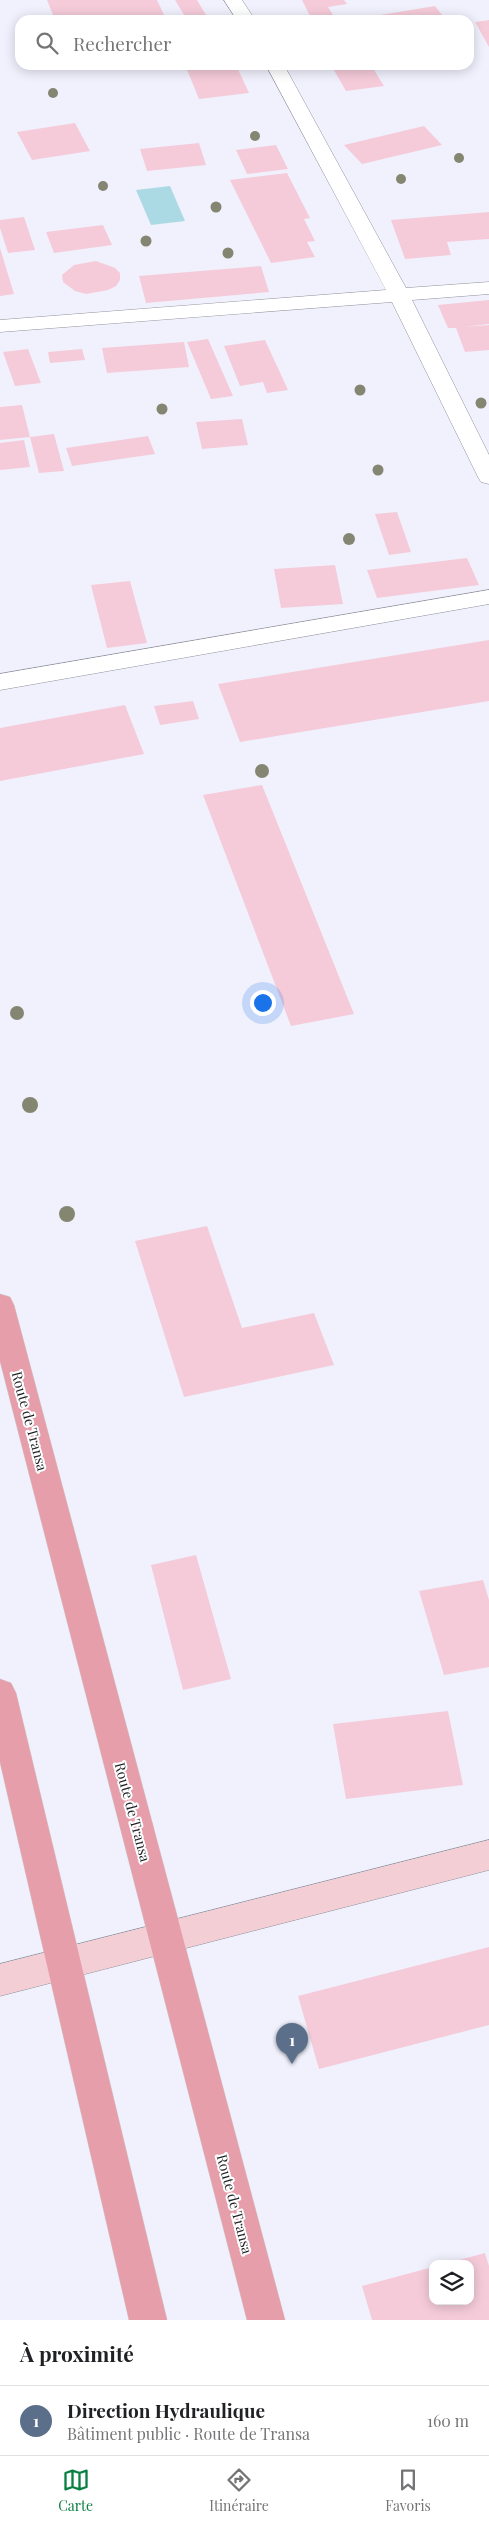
<!DOCTYPE html>
<html lang="fr">
<head>
<meta charset="utf-8">
<style>
  :root { --surface:#fff; --page:#f6f6f6; --text:#202124; --muted:#757577; --line:#e0e0e0; --accent:#0b8043 }
  body { margin:0; font-family:"Playfair Display",serif; background:var(--page); color:var(--text) }
  .controls { position:absolute; right:15px; bottom:15px; display:grid; overflow:hidden; border-radius:10px; box-shadow:0 2px 12px #0003 }
  .controls button { width:45px; height:45px; display:grid; place-items:center; padding:0; border:0; border-bottom:1px solid var(--line); background:var(--surface); color:var(--text); font:25px sans-serif }
  .you { position:absolute; left:262px; top:1002px; width:18px; height:18px; margin:-12px; border:4px solid #fff; border-radius:50%; background:#1a73e8; box-shadow:0 0 0 8px #1a73e833 }
  .badge { display:grid; place-items:center; width:32px; height:32px; border-radius:50%; background:var(--accent); color:#fff; font-size:16px; font-weight:700 }
  .pin { position:absolute; translate:-50% -41px; filter:drop-shadow(0 1px 2px #0008) }
  .pin::after { content:''; position:absolute; top:26px; width:18px; height:15px; background:inherit; clip-path:polygon(0 0,100% 0,50% 100%) }
  .list { margin:0; padding:0; list-style:none }
  h2 { display:flex; justify-content:space-between; align-items:center; height:65px; margin:0; padding:0 20px; font-size:21px }
  h2 small { font-size:16px; font-weight:400; color:var(--muted) }
  .list li { display:grid; grid-template-columns:32px 1fr auto; gap:15px; align-items:center; box-sizing:border-box; height:70px; padding:0 20px; border-top:1px solid var(--line) }
  .list b { display:block; font-size:19px; white-space:nowrap }
  .list p { margin:0; font-size:16px; white-space:nowrap; color:var(--muted) }
  .list em { font-size:16px; font-style:normal; color:var(--muted) }
  .icon { flex:none; width:28px; height:28px; fill:none; stroke:currentColor; stroke-width:2; stroke-linecap:round; stroke-linejoin:round }
  .map { position:relative; flex:none; width:489px; height:2320px; overflow:hidden }
  .search { position:absolute; background:var(--surface); box-shadow:0 2px 12px #0003; left:15px; right:15px; top:15px; height:55px; display:flex; align-items:center; gap:12px; box-sizing:border-box; padding:0 18px; border-radius:15px; color:var(--muted); font-size:19px }
  .sheet { height:135px; background:var(--surface) }
  nav { display:flex; justify-content:space-around; align-items:center; box-sizing:border-box; height:70px; border-top:1px solid var(--line); background:var(--surface); font-size:14px; color:var(--muted) }
  nav a { display:grid; justify-items:center; gap:2px }
  nav .on { color:var(--accent) }
  .map>svg:first-child { display:block }
  .water { fill:#abdae4 }
  .building { fill:#f5cbd9 }
  .lines { fill:none; stroke-linecap:round; stroke-linejoin:round }
  .street-casing { stroke:#8f909b; stroke-width:1 }
  .secondary-casing { stroke:#8f909b; stroke-width:1 }
  .primary-casing { stroke:#d2d2d3; stroke-width:1 }
  .street { fill:#fff; fill-rule:evenodd }
  .secondary { fill:#f3cfd5; fill-rule:evenodd }
  .primary { fill:#e69eab; fill-rule:evenodd }
  .tree { fill:#858672 }
  .labels { text-anchor:middle; dominant-baseline:central; stroke-width:4; stroke-linejoin:round; paint-order:stroke }
  .street-label { font-size:14px; fill:#1e1f23; stroke:#fff }
</style>
</head>
<body>
<div class="map">
<svg width="489" height="2320" viewBox="0 0 489 2320">
  <rect width="100%" height="100%" fill="#f0f1fd"/>
  <!-- water -->
  <path class="water" d="M 170,186 L 185,221 L 151,225 L 136,190 Z"/>
  <!-- building -->
  <path class="building" d="M 47,0 L 157,0 L 165,17 L 138,20 L 55,20 Z
    M 175,0 L 197,0 L 209,20 L 187,20 Z
    M 302,0 L 344,0 L 347,4 L 328,7 L 333,15 L 311,18 Z
    M 435,6 L 446,20 L 371,20 L 368,17 Z
    M 489,20 L 489,47 L 475,22 Z
    M 185,65 L 236,65 L 249,93 L 199,99 Z
    M 331,65 L 371,65 L 384,86 L 346,91 Z
    M 75,123 L 90,151 L 32,160 L 17,132 Z
    M 424,126 L 442,145 L 362,164 L 344,145 Z
    M 199,143 L 206,165 L 147,171 L 140,149 Z
    M 276,145 L 288,169 L 247,174 L 236,150 Z
    M 287,173 L 310,218 L 304,219 L 315,241 L 307,242 L 315,257 L 271,263 L 230,180 Z
    M 489,212 L 489,239 L 447,242 L 451,255 L 405,259 L 391,220 Z
    M 24,217 L 35,250 L 8,253 L 0,228 L 0,220 Z
    M 103,225 L 112,245 L 54,253 L 46,232 Z
    M 0,248 L 14,294 L 0,296 Z
    M 96,261 L 115,268 L 120,273 L 120,280 L 116,286 L 108,290 L 86,294 L 75,291 L 63,282 L 62,275 L 74,265 Z
    M 261,266 L 269,292 L 146,303 L 139,276 Z
    M 489,300 L 489,324 L 463,327 L 489,325 L 489,350 L 465,352 L 456,328 L 448,328 L 438,305 Z
    M 208,339 L 233,396 L 211,399 L 187,342 Z
    M 265,340 L 288,390 L 267,393 L 263,382 L 240,386 L 224,346 Z
    M 184,342 L 189,367 L 107,373 L 102,348 Z
    M 28,349 L 41,383 L 15,386 L 3,352 Z
    M 82,349 L 85,360 L 50,363 L 48,352 Z
    M 22,405 L 30,437 L 0,440 L 0,407 Z
    M 242,419 L 248,445 L 202,449 L 196,422 Z
    M 54,434 L 64,471 L 39,473 L 30,437 Z
    M 148,436 L 155,454 L 72,466 L 66,448 Z
    M 24,440 L 30,467 L 0,470 L 0,443 Z
    M 397,512 L 411,552 L 389,555 L 375,514 Z
    M 467,558 L 479,585 L 377,598 L 367,570 Z
    M 335,565 L 343,604 L 281,608 L 274,569 Z
    M 130,581 L 147,643 L 107,648 L 91,585 Z
    M 489,640 L 489,701 L 240,742 L 218,684 Z
    M 193,701 L 199,719 L 160,725 L 154,706 Z
    M 125,705 L 144,754 L 0,781 L 0,728 Z
    M 262,785 L 354,1014 L 291,1026 L 203,795 Z
    M 207,1226 L 242,1328 L 314,1313 L 334,1365 L 184,1397 L 135,1241 Z
    M 196,1555 L 231,1679 L 183,1690 L 151,1565 Z
    M 483,1580 L 489,1600 L 489,1667 L 444,1675 L 419,1591 Z
    M 448,1711 L 463,1785 L 346,1799 L 333,1724 Z
    M 489,1947 L 489,2025 L 319,2069 L 298,1996 Z
    M 485,2253 L 489,2266 L 489,2320 L 372,2320 L 362,2286 L 433,2267 L 433,2301 L 470,2301 L 470,2264 L 448,2263 Z"/>
  <g class="lines">
    <defs>
      <path id="street" d="M 224,0 L 242,0 L 255,20 L 237,20 Z
        M 266,65 L 284,65 L 406,288 L 489,282 L 489,294 L 412,300 L 489,455 L 489,484 L 481,482 L 478,477 L 392,302 L 0,332 L 0,320 L 386,290 Z
        M 489,590 L 489,604 L 0,690 L 0,674 Z"/>
      <path id="secondary" d="M 489,1840 L 489,1870 L 0,1996 L 0,1964 Z"/>
      <path id="primary" d="M 0,1294 L 10,1297 L 14,1305 L 285,2320 L 247,2320 L 0,1361 Z
        M 0,1679 L 11,1683 L 16,1693 L 167,2320 L 129,2320 L 0,1762 Z"/>
    </defs>
    <!-- street casing -->
    <use href="#street" class="street-casing"/>
    <!-- secondary casing -->
    <use href="#secondary" class="secondary-casing"/>
    <!-- primary casing -->
    <use href="#primary" class="primary-casing"/>
    <!-- street -->
    <use href="#street" class="street"/>
    <!-- secondary -->
    <use href="#secondary" class="secondary"/>
    <!-- primary -->
    <use href="#primary" class="primary"/>
  </g>
  <!-- trees -->
  <g class="tree">
    <circle cx="53" cy="93" r="5"/>
    <circle cx="255" cy="136" r="5"/>
    <circle cx="459" cy="158" r="5"/>
    <circle cx="401" cy="179" r="5"/>
    <circle cx="103" cy="186" r="5"/>
    <circle cx="216" cy="207" r="5.5"/>
    <circle cx="146" cy="241" r="5.5"/>
    <circle cx="228" cy="253" r="5.5"/>
    <circle cx="360" cy="390" r="5.5"/>
    <circle cx="481" cy="403" r="5.5"/>
    <circle cx="162" cy="409" r="5.5"/>
    <circle cx="378" cy="470" r="5.5"/>
    <circle cx="349" cy="539" r="6"/>
    <circle cx="262" cy="771" r="7"/>
    <circle cx="17" cy="1013" r="7"/>
    <circle cx="30" cy="1105" r="8"/>
    <circle cx="67" cy="1214" r="8"/>
  </g>
  <g class="labels">
    <!-- street labels -->
    <g class="street-label">
      <text transform="translate(30 1421) rotate(75)">Route de Transa</text>
      <text transform="translate(133 1812) rotate(75)">Route de Transa</text>
      <text transform="translate(235 2204) rotate(75)">Route de Transa</text>
    </g>
  </g>
</svg>
<div class="controls">
<button><svg class="icon" aria-label="layers" viewBox="0 0 24 24"><path d="M12 4l9 5-9 5-9-5zM3 14l9 5 9-5"/></svg></button>
</div>
<div class="you"></div>
<div class="pin badge" style="left:292px;top:2064px;background:#5c6f8a">1</div>
<div class="search"><svg class="icon" aria-label="search" viewBox="0 0 24 24"><circle cx="10" cy="10" r="6"/><path d="M15 15l6 6"/></svg>Rechercher</div>
</div>
<section class="sheet">
<h2>À proximité<small></small></h2>
<ul class="list">
<li><span class="badge" style="background:#5c6f8a">1</span><div><b>Direction Hydraulique</b><p>Bâtiment public · Route de Transa</p></div><em>160 m</em></li>
</ul>
</section>
<nav>
<a class="on"><svg class="icon" aria-label="map" viewBox="0 0 24 24"><path d="M3 6l6-2 6 2 6-2v14l-6 2-6-2-6 2zM9 4v14M15 6v14"/></svg>Carte</a>
<a><svg class="icon" aria-label="directions" viewBox="0 0 24 24"><path d="M12 3l9 9-9 9-9-9zM9 14v-3h6M13 9l2 2-2 2"/></svg>Itinéraire</a>
<a><svg class="icon" aria-label="saved" viewBox="0 0 24 24"><path d="M7 4h10v16l-5-4-5 4z"/></svg>Favoris</a>
</nav>
</body>
</html>
